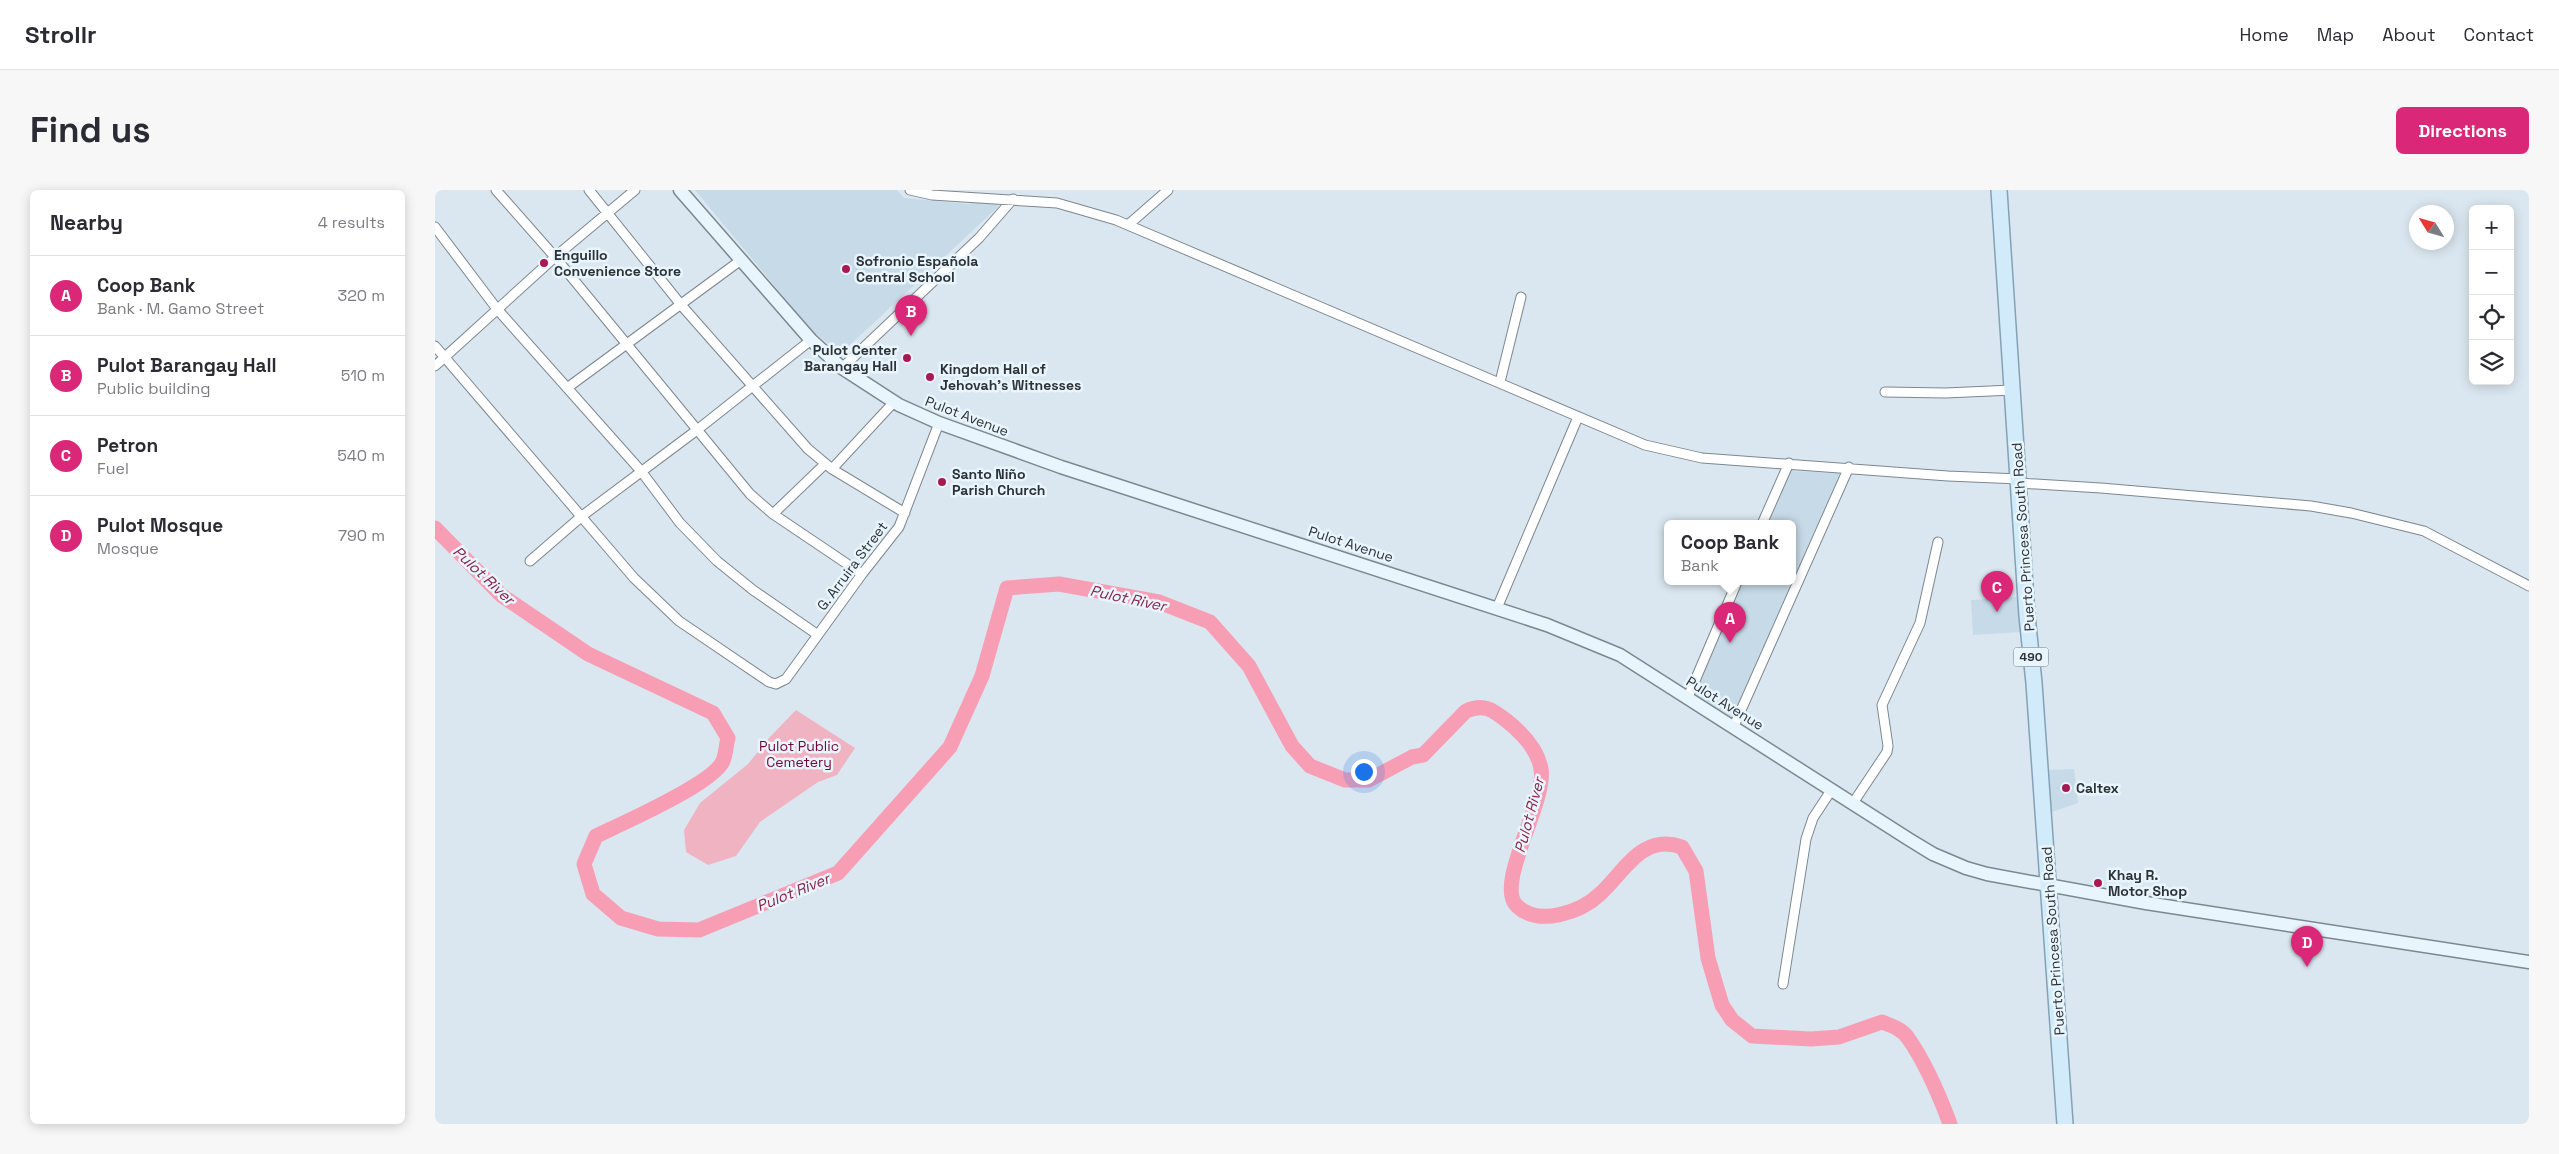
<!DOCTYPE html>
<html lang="en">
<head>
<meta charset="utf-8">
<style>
  :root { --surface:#fff; --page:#f7f7f7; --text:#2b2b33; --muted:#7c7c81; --line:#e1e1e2; --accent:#db2777 }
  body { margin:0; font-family:"Space Grotesk",sans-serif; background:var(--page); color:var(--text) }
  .controls { position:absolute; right:15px; top:15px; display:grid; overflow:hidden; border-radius:8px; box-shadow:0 2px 12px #0003 }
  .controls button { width:45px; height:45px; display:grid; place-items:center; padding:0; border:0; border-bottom:1px solid var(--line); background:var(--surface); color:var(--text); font:25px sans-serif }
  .compass { position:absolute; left:1974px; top:15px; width:45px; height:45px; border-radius:50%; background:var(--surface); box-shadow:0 2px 12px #0003; rotate:307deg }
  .you { position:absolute; left:928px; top:581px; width:18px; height:18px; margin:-12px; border:4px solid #fff; border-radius:50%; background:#1a73e8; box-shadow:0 0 0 8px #1a73e833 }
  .badge { display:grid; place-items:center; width:32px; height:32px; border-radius:50%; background:var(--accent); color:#fff; font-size:16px; font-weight:700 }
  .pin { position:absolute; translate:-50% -41px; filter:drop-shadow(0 1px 2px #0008) }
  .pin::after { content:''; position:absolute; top:26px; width:18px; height:15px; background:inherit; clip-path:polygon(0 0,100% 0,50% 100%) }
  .popup { position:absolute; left:1229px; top:330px; width:132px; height:65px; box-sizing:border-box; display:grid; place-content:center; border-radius:8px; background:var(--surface); filter:drop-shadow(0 1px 4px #0005); font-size:16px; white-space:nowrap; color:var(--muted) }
  .popup b { font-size:19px; color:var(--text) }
  .popup::after { content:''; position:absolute; left:50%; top:100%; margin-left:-10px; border:10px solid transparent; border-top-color:var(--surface) }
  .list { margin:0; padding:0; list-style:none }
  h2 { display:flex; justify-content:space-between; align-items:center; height:65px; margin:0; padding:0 20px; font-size:21px }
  h2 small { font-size:16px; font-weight:400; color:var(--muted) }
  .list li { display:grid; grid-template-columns:32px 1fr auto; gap:15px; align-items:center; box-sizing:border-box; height:80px; padding:0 20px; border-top:1px solid var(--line) }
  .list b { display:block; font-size:19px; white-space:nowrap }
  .list p { margin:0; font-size:16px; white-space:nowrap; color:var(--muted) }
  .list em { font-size:16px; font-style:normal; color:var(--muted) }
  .icon { flex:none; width:28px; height:28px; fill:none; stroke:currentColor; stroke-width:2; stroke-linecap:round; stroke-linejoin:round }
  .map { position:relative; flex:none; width:2094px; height:934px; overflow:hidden; border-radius:8px }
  header { display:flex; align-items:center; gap:30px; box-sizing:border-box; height:70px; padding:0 25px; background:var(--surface); border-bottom:1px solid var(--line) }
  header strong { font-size:24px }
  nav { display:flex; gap:28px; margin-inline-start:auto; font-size:18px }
  .intro { display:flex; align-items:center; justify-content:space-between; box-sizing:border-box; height:120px; padding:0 30px }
  h1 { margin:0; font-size:35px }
  .button { padding:12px 22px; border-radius:8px; background:var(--accent); color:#fff; font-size:18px; font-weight:700 }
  main { display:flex; gap:30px; padding:0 30px }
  aside { flex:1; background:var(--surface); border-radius:8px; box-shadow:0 2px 12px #0003 }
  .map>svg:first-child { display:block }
  .built { fill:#c7dae7 }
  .green { fill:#f0b3c1 }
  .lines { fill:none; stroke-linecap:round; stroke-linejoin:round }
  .river { stroke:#f79eb4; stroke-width:15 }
  .street-casing { stroke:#7c878f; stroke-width:11 }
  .secondary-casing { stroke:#7c878f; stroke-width:15 }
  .primary-casing { stroke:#84a2b5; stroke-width:18 }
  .street { stroke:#fff; stroke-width:9 }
  .secondary { stroke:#e8f5fd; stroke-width:12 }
  .primary { stroke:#d1ebfb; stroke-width:15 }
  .poi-dot { fill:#a91853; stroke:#e8f5fd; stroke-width:2 }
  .labels { text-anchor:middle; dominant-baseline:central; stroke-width:5; stroke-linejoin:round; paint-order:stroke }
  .shield { fill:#e8f5fd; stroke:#656c72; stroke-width:1 }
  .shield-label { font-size:12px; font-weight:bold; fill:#2d3236 }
  .poi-label { font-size:14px; font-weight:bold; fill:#2d3236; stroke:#e8f5fd; text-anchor:start }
  .street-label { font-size:14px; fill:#2d3236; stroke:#e8f5fd }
  .park-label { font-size:14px; fill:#720735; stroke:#e8f5fd }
  .water-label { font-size:15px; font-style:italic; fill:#892448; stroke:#e8f5fd }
</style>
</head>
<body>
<header>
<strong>Strollr</strong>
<nav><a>Home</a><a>Map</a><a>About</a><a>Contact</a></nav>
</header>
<div class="intro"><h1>Find us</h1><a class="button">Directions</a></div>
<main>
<aside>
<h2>Nearby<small>4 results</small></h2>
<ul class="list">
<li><span class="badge">A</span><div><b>Coop Bank</b><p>Bank · M. Gamo Street</p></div><em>320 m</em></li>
<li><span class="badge">B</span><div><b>Pulot Barangay Hall</b><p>Public building</p></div><em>510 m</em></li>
<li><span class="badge">C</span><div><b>Petron</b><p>Fuel</p></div><em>540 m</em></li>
<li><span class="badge">D</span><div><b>Pulot Mosque</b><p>Mosque</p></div><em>790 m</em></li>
</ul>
</aside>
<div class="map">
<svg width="2094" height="934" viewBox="0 0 2094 934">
  <rect width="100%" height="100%" fill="#dbe7f0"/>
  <!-- built -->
  <path class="built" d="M 260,0 L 462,0 L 469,8 L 532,14 L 564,10 L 563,17 L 416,154 L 404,162 L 377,141 Z
    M 1356,281 L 1405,283 L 1358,390 L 1358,334 L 1333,334 Z
    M 1308,392 L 1357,392 L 1297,527 L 1259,504 Z
    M 1583,407 L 1585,442 L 1538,445 L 1536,410 Z
    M 1639,579 L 1643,613 L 1617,622 L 1611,580 Z"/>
  <!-- green -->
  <path class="green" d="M 361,520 L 420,558 L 402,585 L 383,592 L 325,632 L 301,666 L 273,675 L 251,662 L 249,640 L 265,613 L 313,574 L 334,548 Z"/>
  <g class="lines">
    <!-- river -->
    <path class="river" d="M 0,338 L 66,405 L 153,464 L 278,523 L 293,548 C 291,555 291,564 288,571 C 278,594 186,634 161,646 L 149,674 L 158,704 L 186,728 L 223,739 L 264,740 L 403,683 L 515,557 L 547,486 L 572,398 L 624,394 L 724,412 L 775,432 L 814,476 L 857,556 L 875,576 L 910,590 L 934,590 L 977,567 L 988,565 L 1031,521 C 1049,513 1058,520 1072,531 C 1087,543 1103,559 1106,579 C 1112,611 1059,695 1082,716 C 1104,737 1146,722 1165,704 C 1190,681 1207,643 1247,657 L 1261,681 L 1273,768 L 1287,815 L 1297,830 L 1317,846 L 1376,849 L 1404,847 L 1447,832 C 1457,836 1467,839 1473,848 C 1490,872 1505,907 1515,934"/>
    <defs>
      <path id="street" d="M 61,0 L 120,67 L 315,304 L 338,324 L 427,384
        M 154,0 L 247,116 L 373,259 L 397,279 L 470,323
        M 475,0 L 497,5 L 622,13 L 681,30 L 1210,255 L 1267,268 L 1513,286 L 1584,289
        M 693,35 L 733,0
        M 0,37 L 62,119 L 206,281 L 245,333 L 282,371 L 318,400 L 383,445
        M 0,156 L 199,388 L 244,431 L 334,492 L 341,494 L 351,489 L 427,384 L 464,337 L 504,233
        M 0,176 L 120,67 L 200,0
        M 407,178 L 544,48 L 578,9
        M 1065,192 L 1086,107
        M 132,198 L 306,70
        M 1450,202 L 1510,203 L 1578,200
        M 397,279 L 459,212
        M 1584,293 L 1666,298 L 1876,316 L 1916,323 L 1989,341 L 2094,396
        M 338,324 L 390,274
        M 1327,334 L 1354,273
        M 95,371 L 147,326 L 262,240 L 376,150
        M 1062,418 L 1143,227
        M 1253,507 L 1302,392
        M 1299,536 L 1414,277
        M 1418,613 L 1452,562 L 1453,556 L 1447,515 L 1485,433 L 1503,352
        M 1348,794 L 1371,649 L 1378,628 L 1397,599"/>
      <path id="secondary" d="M 245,0 L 376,150 L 407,178 L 464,215 L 504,233 L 626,277 L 1112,435 L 1185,465 L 1475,650 L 1498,664 L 1531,678 L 1552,684 L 1711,713 L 2094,772"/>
      <path id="primary" d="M 1564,0 L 1592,426 L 1599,493 L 1630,934"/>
    </defs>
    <!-- street casing -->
    <use href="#street" class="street-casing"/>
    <!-- secondary casing -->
    <use href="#secondary" class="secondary-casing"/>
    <!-- primary casing -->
    <use href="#primary" class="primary-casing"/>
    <!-- street -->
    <use href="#street" class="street"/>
    <!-- secondary -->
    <use href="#secondary" class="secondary"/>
    <!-- primary -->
    <use href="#primary" class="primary"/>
  </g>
  <!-- markers -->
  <g class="poi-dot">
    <circle cx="109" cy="73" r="5"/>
    <circle cx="411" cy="79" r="5"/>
    <circle cx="472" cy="168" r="5"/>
    <circle cx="495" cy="187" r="5"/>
    <circle cx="507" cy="292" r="5"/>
    <circle cx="1631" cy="598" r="5"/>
    <circle cx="1663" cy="693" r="5"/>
  </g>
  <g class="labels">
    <!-- shield labels -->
    <rect class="shield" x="1578.5" y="457.5" width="35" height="19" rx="4"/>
    <g class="shield-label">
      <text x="1596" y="467">490</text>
    </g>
    <!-- poi labels -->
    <g class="poi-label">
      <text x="119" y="65">Enguillo<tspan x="119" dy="16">Convenience Store</tspan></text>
      <text x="421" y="71">Sofronio Española<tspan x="421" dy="16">Central School</tspan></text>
      <text x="462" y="160" text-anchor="end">Pulot Center<tspan x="462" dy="16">Barangay Hall</tspan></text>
      <text x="505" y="179">Kingdom Hall of<tspan x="505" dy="16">Jehovah's Witnesses</tspan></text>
      <text x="517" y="284">Santo Niño<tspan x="517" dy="16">Parish Church</tspan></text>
      <text x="1641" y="598">Caltex</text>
      <text x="1673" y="685">Khay R.<tspan x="1673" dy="16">Motor Shop</tspan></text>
    </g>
    <!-- street labels -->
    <g class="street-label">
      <text transform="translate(532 226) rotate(21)">Pulot Avenue</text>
      <text transform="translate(1588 347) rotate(-94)">Puerto Princesa South Road</text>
      <text transform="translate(916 354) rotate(18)">Pulot Avenue</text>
      <text transform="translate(417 376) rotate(-53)">G. Arruira Street</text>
      <text transform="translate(1290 513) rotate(32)">Pulot Avenue</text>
      <text transform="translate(1618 751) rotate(-94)">Puerto Princesa South Road</text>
    </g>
    <!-- park labels -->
    <g class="park-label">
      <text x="364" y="556">Pulot Public<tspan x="364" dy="16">Cemetery</tspan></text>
    </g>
    <!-- water labels -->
    <g class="water-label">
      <text transform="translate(49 385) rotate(43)">Pulot River</text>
      <text transform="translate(693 408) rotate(12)">Pulot River</text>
      <text transform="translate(1094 625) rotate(-75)">Pulot River</text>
      <text transform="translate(358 702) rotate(-22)">Pulot River</text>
    </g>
  </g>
</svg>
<div class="controls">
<button>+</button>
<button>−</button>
<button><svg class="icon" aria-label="locate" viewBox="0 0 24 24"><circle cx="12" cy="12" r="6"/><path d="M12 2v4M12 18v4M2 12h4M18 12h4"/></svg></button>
<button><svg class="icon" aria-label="layers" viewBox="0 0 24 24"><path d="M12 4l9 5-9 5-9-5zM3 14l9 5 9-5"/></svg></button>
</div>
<svg class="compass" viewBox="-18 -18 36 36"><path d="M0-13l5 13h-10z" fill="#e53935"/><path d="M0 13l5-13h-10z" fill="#7c7c81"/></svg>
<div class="you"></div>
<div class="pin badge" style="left:1295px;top:453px">A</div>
<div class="popup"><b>Coop Bank</b>Bank</div>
<div class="pin badge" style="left:476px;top:146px">B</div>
<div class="pin badge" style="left:1562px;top:422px">C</div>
<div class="pin badge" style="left:1872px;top:777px">D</div>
</div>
</main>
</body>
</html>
